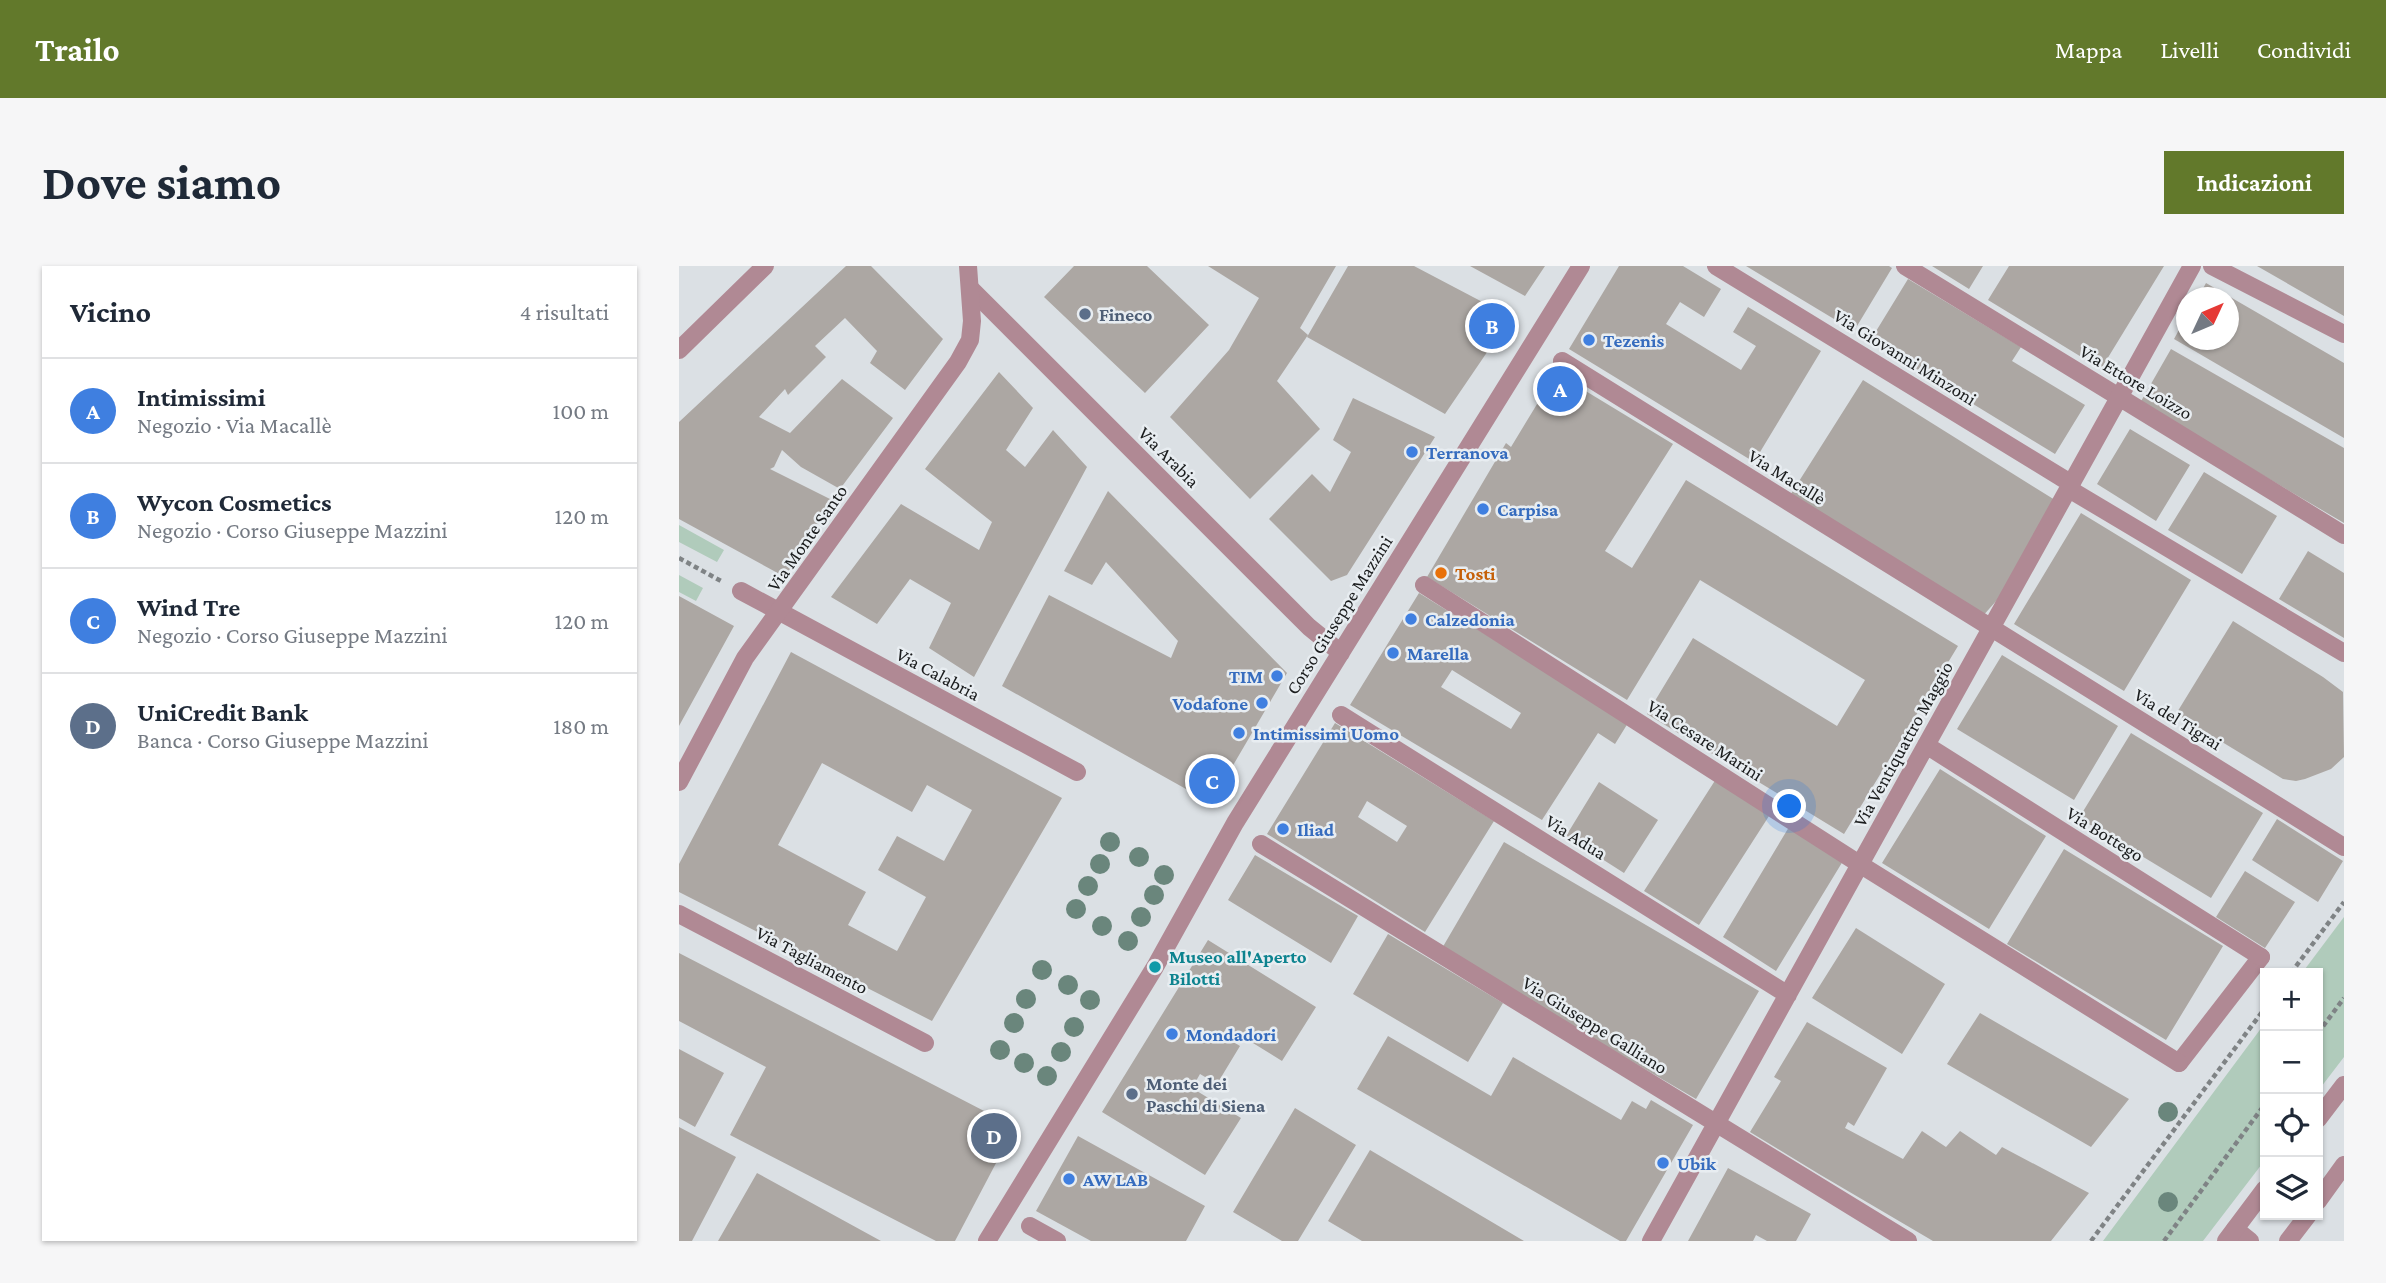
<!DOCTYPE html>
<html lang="it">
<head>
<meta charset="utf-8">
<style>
  :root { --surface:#fff; --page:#f6f6f7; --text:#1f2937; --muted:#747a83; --line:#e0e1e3; --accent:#62792b }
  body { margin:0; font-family:"Crimson Pro",serif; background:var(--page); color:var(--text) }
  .controls { position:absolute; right:21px; bottom:21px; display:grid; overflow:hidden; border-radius:0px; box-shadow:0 2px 5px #0004 }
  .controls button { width:63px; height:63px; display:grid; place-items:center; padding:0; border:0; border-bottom:2px solid var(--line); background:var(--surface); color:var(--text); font:35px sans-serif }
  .compass { position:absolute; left:1497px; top:21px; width:63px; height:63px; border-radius:50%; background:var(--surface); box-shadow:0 2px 5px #0004; rotate:46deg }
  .you { position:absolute; left:1111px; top:541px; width:24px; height:24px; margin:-18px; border:5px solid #fff; border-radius:50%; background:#1a73e8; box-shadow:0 0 0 10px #1a73e833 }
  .badge { display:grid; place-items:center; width:46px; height:46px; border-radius:50%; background:var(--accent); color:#fff; font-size:23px; font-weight:700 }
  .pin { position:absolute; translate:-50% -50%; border:4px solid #fff; box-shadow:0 2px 7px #0006 }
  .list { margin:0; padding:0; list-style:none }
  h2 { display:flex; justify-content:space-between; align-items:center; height:91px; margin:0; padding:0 28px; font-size:30px }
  h2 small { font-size:23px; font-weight:400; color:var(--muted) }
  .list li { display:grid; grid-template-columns:46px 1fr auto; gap:21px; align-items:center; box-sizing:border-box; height:105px; padding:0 28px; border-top:2px solid var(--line) }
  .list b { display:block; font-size:26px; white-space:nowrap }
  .list p { margin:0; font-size:23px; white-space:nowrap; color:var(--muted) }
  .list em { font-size:23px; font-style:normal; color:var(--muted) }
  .icon { flex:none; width:38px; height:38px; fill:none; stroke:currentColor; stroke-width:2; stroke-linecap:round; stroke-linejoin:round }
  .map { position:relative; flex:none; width:1665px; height:975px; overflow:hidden; border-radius:0px }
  header { display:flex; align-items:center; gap:42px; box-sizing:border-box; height:98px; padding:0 35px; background:var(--accent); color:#fff }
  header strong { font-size:33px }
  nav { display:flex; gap:38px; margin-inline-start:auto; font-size:24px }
  .intro { display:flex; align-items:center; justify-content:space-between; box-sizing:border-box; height:168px; padding:0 42px }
  h1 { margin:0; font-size:49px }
  .button { padding:18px 32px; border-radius:0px; background:var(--accent); color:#fff; font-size:24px; font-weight:700 }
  main { display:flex; gap:42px; padding:0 42px }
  aside { flex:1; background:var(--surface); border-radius:0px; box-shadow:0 2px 5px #0004 }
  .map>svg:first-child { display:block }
  .green { fill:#b0cbbb }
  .building { fill:#aca7a3; fill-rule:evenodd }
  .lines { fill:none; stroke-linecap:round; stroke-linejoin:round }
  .path { stroke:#7f8385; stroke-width:4.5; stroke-dasharray:5 3.5; stroke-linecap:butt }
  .service { stroke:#b08994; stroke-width:18 }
  .pedestrian { stroke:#b08994; stroke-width:18 }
  .minor { stroke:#b08994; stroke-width:18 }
  .tertiary { stroke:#b08994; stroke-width:18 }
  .tree { fill:#6a867c }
  .service-dot { fill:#5c6f8a; stroke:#e8edf1; stroke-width:2.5 }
  .shop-dot { fill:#3f7fe0; stroke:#e8edf1; stroke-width:2.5 }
  .food-dot { fill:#e8710a; stroke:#e8edf1; stroke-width:2.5 }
  .culture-dot { fill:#0f9aa8; stroke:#e8edf1; stroke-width:2.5 }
  .labels { text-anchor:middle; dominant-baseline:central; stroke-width:5; stroke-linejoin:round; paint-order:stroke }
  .service-label { font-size:19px; font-weight:bold; fill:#4e5e75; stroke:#e8edf1; text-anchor:start }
  .shop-label { font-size:19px; font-weight:bold; fill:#366cbe; stroke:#e8edf1; text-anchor:start }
  .street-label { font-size:19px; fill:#1a1c1d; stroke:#e8edf1 }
  .food-label { font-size:19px; font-weight:bold; fill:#c56008; stroke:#e8edf1; text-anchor:start }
  .culture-label { font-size:19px; font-weight:bold; fill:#0d838f; stroke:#e8edf1; text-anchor:start }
</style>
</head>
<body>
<header>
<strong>Trailo</strong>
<nav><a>Mappa</a><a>Livelli</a><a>Condividi</a></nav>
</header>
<div class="intro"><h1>Dove siamo</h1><a class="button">Indicazioni</a></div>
<main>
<aside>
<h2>Vicino<small>4 risultati</small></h2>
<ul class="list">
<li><span class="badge" style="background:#3f7fe0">A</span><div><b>Intimissimi</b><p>Negozio · Via Macallè</p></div><em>100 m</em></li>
<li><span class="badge" style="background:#3f7fe0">B</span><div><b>Wycon Cosmetics</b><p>Negozio · Corso Giuseppe Mazzini</p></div><em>120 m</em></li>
<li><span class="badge" style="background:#3f7fe0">C</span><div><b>Wind Tre</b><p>Negozio · Corso Giuseppe Mazzini</p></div><em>120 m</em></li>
<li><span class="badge" style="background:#5c6f8a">D</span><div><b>UniCredit Bank</b><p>Banca · Corso Giuseppe Mazzini</p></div><em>180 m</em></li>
</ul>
</aside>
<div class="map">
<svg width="1665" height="975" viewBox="0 0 1665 975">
  <rect width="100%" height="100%" fill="#dbe0e4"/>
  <!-- green -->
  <path class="green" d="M 0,259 L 45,284 L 38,296 L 0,276 Z
    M 0,309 L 24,322 L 17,335 L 0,326 Z
    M 1665,651 L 1665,791 L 1639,825 L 1639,707 L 1623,707 Z
    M 1586,757 L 1586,894 L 1524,975 L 1424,975 Z"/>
  <!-- building -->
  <path class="building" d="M 167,0 L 192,0 L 264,73 L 226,124 L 191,97 L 198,85 L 166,52 L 136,80 L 147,91 L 109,129 L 106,123 L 80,151 L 111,167 L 163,113 L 214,152 L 161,223 L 122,201 L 103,184 L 95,201 L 91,203 L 153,234 L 106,311 L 0,253 L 0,156 Z
    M 395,0 L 468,0 L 530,59 L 466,127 L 365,31 Z
    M 529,0 L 657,0 L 621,62 L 629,69 L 598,115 L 641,163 L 571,233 L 491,151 L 550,84 L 580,32 Z
    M 669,0 L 735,0 L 832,51 L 766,148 L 628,71 Z
    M 791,0 L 866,0 L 846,30 Z
    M 940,0 L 1004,0 L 1042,23 L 1025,51 L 1001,36 L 987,58 L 1062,104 L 1077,80 L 1054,66 L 1069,41 L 1142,85 L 1075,196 L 890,83 Z
    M 1067,0 L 1210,0 L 1213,2 L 1175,65 Z
    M 1253,0 L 1304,0 L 1290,23 Z
    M 1330,0 L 1485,0 L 1422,103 L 1309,34 Z
    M 1578,0 L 1665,0 L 1665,50 Z
    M 1229,13 L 1342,81 L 1333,95 L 1406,139 L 1376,188 L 1191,75 Z
    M 1527,17 L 1665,97 L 1665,172 L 1495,73 L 1507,51 L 1507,74 L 1549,74 L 1549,32 L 1519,32 Z
    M 1492,83 L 1665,182 L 1665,257 L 1461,137 Z
    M 320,106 L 354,142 L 327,184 L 346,201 L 374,164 L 408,201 L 295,411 L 250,382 L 272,337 L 231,313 L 198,358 L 152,331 L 222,238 L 300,284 L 313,256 L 246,203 Z
    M 877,107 L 994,178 L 926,285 L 953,302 L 1007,214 L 1279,380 L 1165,568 L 968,448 L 1014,372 L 1158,460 L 1186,414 L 1021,314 L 948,434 L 748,311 L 827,177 L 832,181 Z
    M 1184,114 L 1376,234 L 1343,306 L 1302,352 L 1110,231 Z
    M 674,132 L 756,171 L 668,309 L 652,315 L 590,253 L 633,208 L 651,226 L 672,186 L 654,174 Z
    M 1451,163 L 1511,199 L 1477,255 L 1418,218 Z
    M 1525,206 L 1598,250 L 1563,308 L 1489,264 Z
    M 429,225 L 608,407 L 532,537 L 323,420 L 370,329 L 492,392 L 499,375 L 427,296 L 413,319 L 385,305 Z
    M 1402,247 L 1512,314 L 1445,425 L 1335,358 Z
    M 1629,285 L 1665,307 L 1665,372 L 1600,333 Z
    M 740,327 L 949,457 L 936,478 L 919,467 L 863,554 L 671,439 ZM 773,404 L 842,447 L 832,463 L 762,421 Z
    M 0,330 L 55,360 L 0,460 Z
    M 1554,355 L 1644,411 L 1664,426 L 1665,491 L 1652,503 L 1626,513 L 1617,515 L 1604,513 L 1497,448 Z
    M 112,386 L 383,532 L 253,755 L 0,626 L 0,598 ZM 143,497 L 233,546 L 248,519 L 293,544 L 265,595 L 218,570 L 199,604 L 247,631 L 218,685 L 169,659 L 187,626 L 99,579 Z
    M 1323,389 L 1439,460 L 1395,534 L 1278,463 Z
    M 656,457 L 815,555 L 746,666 L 588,568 ZM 688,535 L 728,560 L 718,576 L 679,551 Z
    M 1452,467 L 1584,547 L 1532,632 L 1400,552 Z
    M 1261,503 L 1367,570 L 1310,663 L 1203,597 Z
    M 1037,513 L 1090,550 L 1020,659 L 965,625 Z
    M 920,516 L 979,554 L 945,607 L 887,570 Z
    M 1598,553 L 1664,595 L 1639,636 L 1573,594 Z
    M 1110,561 L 1164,595 L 1097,705 L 1044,671 Z
    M 825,576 L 1080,725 L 1017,833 L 762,684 Z
    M 1385,583 L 1544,680 L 1487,774 L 1328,678 Z
    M 576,589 L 679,650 L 652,697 L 549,634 Z
    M 1566,605 L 1616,636 L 1586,682 L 1537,651 Z
    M 1177,662 L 1266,718 L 1223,788 L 1133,732 Z
    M 709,668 L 824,737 L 789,796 L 674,728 Z
    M 529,674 L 637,741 L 603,795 L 548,761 L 543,769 L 561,780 L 538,818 L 521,808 L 513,822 L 562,852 L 526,909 L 423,846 Z
    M 0,687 L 336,861 L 276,975 L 257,975 L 51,869 L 87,801 L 0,755 Z
    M 1301,747 L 1450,833 L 1412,881 L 1268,798 Z
    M 1128,756 L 1208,802 L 1175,860 L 1169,856 L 1166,862 L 1224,893 L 1243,865 L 1267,881 L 1281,865 L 1317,889 L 1323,881 L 1410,927 L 1372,975 L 1254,975 L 1140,908 L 1071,866 L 1102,815 L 1095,811 Z
    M 709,770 L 812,830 L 834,791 L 942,854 L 953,835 L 967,843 L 972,834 L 1014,859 L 947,975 L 941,975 L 678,823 Z
    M 0,783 L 45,807 L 16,861 L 0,852 Z
    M 616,842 L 677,879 L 619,975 L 603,975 L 554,946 Z
    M 0,861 L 57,891 L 13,975 L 0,975 Z
    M 399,870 L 526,940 L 507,975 L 412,975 L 357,945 Z
    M 691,884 L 845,975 L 683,975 L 649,955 Z
    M 1049,902 L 1132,948 L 1117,975 L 1088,975 L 1077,969 L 1074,975 L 1009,975 Z
    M 78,907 L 202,975 L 39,975 Z"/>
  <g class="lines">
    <!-- path -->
    <path class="path" d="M 0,292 L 42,315
      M 1612,707 L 1665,636
      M 1639,767 L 1665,732
      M 1412,975 L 1586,742
      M 1485,975 L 1586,838"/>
    <!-- service -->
    <path class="service" d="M 1500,797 L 1582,691
      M 1639,935 L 1665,899
      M 1556,963 L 1571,975
      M 1609,975 L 1629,949"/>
    <!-- pedestrian -->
    <path class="pedestrian" d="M 1226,0 L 1440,131
      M 291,22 L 630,361 L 662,387
      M 62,325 L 398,506
      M 0,648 L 246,777
      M 308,975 L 476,701 L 556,557 L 902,0"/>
    <!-- minor -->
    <path class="minor" d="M 1037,0 L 1393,218
      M 1533,0 L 1665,68
      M 0,84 L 86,0
      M 883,95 L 1665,581
      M 1440,131 L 1665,269
      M 1390,223 L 1665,387
      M 745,319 L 1182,599 L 1500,797
      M 662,449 L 1109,729
      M 1247,479 L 1582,691
      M 0,516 L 66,392 L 279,96 L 291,74 L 293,55 L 289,0
      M 582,578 L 1229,975
      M 351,960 L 378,975
      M 972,975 L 1513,0"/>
    <!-- tertiary -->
    <path class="tertiary" d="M 1639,853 L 1665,819
      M 1547,975 L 1586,923"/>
  </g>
  <!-- trees -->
  <g class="tree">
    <circle cx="431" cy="576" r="10"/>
    <circle cx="460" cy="591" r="10"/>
    <circle cx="421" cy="598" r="10"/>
    <circle cx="485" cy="609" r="10"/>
    <circle cx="409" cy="620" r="10"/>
    <circle cx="475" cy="629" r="10"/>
    <circle cx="397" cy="643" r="10"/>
    <circle cx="462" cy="651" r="10"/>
    <circle cx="423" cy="660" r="10"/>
    <circle cx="449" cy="675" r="10"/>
    <circle cx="363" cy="704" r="10"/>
    <circle cx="389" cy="719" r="10"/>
    <circle cx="347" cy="733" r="10"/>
    <circle cx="411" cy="734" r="10"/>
    <circle cx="335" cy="757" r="10"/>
    <circle cx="395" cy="761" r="10"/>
    <circle cx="321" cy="784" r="10"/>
    <circle cx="382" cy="786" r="10"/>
    <circle cx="345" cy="797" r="10"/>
    <circle cx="368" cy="810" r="10"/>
    <circle cx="1489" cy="846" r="10"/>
    <circle cx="1489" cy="936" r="10"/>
  </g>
  <!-- markers -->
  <g class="service-dot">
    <circle cx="406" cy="48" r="7"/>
    <circle cx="453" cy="828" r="7"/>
  </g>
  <g class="shop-dot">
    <circle cx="910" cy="74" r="7"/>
    <circle cx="733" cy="186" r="7"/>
    <circle cx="804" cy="243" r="7"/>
    <circle cx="732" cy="353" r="7"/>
    <circle cx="714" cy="387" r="7"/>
    <circle cx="598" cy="410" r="7"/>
    <circle cx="583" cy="437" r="7"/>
    <circle cx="560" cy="467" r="7"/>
    <circle cx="604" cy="563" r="7"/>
    <circle cx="493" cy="768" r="7"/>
    <circle cx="984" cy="897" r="7"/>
    <circle cx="390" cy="913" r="7"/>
  </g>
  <circle class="food-dot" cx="762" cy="307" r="7"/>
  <circle class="culture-dot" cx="476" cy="701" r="7"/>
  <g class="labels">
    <!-- service labels -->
    <g class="service-label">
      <text x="420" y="48">Fineco</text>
      <text x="467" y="817">Monte dei<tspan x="467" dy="22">Paschi di Siena</tspan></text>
    </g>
    <!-- shop labels -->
    <g class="shop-label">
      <text x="924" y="74">Tezenis</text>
      <text x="747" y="186">Terranova</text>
      <text x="818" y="243">Carpisa</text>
      <text x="746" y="353">Calzedonia</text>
      <text x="728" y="387">Marella</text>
      <text x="584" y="410" text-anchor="end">TIM</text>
      <text x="569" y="437" text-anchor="end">Vodafone</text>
      <text x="574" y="467">Intimissimi Uomo</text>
      <text x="618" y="563">Iliad</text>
      <text x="507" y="768">Mondadori</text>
      <text x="998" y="897">Ubik</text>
      <text x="404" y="913">AW LAB</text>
    </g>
    <!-- street labels -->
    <g class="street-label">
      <text transform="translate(1226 91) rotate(32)">Via Giovanni Minzoni</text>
      <text transform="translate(1457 116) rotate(31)">Via Ettore Loizzo</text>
      <text transform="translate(490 191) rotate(45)">Via Arabia</text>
      <text transform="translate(1108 211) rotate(32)">Via Macallè</text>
      <text transform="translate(128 272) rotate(-55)">Via Monte Santo</text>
      <text transform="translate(660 349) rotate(-58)">Corso Giuseppe Mazzini</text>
      <text transform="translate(259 408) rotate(28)">Via Calabria</text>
      <text transform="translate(1499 453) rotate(32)">Via del Tigrai</text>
      <text transform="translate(1026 474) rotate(33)">Via Cesare Marini</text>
      <text transform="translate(1224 478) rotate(-61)">Via Ventiquattro Maggio</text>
      <text transform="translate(1426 568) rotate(32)">Via Bottego</text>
      <text transform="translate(897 571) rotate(32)">Via Adua</text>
      <text transform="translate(133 694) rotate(28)">Via Tagliamento</text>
      <text transform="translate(916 759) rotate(32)">Via Giuseppe Galliano</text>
    </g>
    <!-- food labels -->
    <g class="food-label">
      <text x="776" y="307">Tosti</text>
    </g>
    <!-- culture labels -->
    <g class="culture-label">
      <text x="490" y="690">Museo all'Aperto<tspan x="490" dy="22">Bilotti</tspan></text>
    </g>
  </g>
</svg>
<div class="controls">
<button>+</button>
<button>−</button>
<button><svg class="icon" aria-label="locate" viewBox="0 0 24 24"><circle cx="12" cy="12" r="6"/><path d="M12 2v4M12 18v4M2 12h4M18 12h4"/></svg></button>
<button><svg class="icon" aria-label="layers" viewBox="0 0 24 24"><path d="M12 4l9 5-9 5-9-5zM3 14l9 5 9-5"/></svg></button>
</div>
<svg class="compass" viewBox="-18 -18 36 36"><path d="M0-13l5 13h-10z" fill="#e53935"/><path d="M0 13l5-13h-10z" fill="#747a83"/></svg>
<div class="you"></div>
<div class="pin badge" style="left:881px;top:123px;background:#3f7fe0">A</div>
<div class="pin badge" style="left:813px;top:60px;background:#3f7fe0">B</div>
<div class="pin badge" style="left:533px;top:515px;background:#3f7fe0">C</div>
<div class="pin badge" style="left:315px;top:870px;background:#5c6f8a">D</div>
</div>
</main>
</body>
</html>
